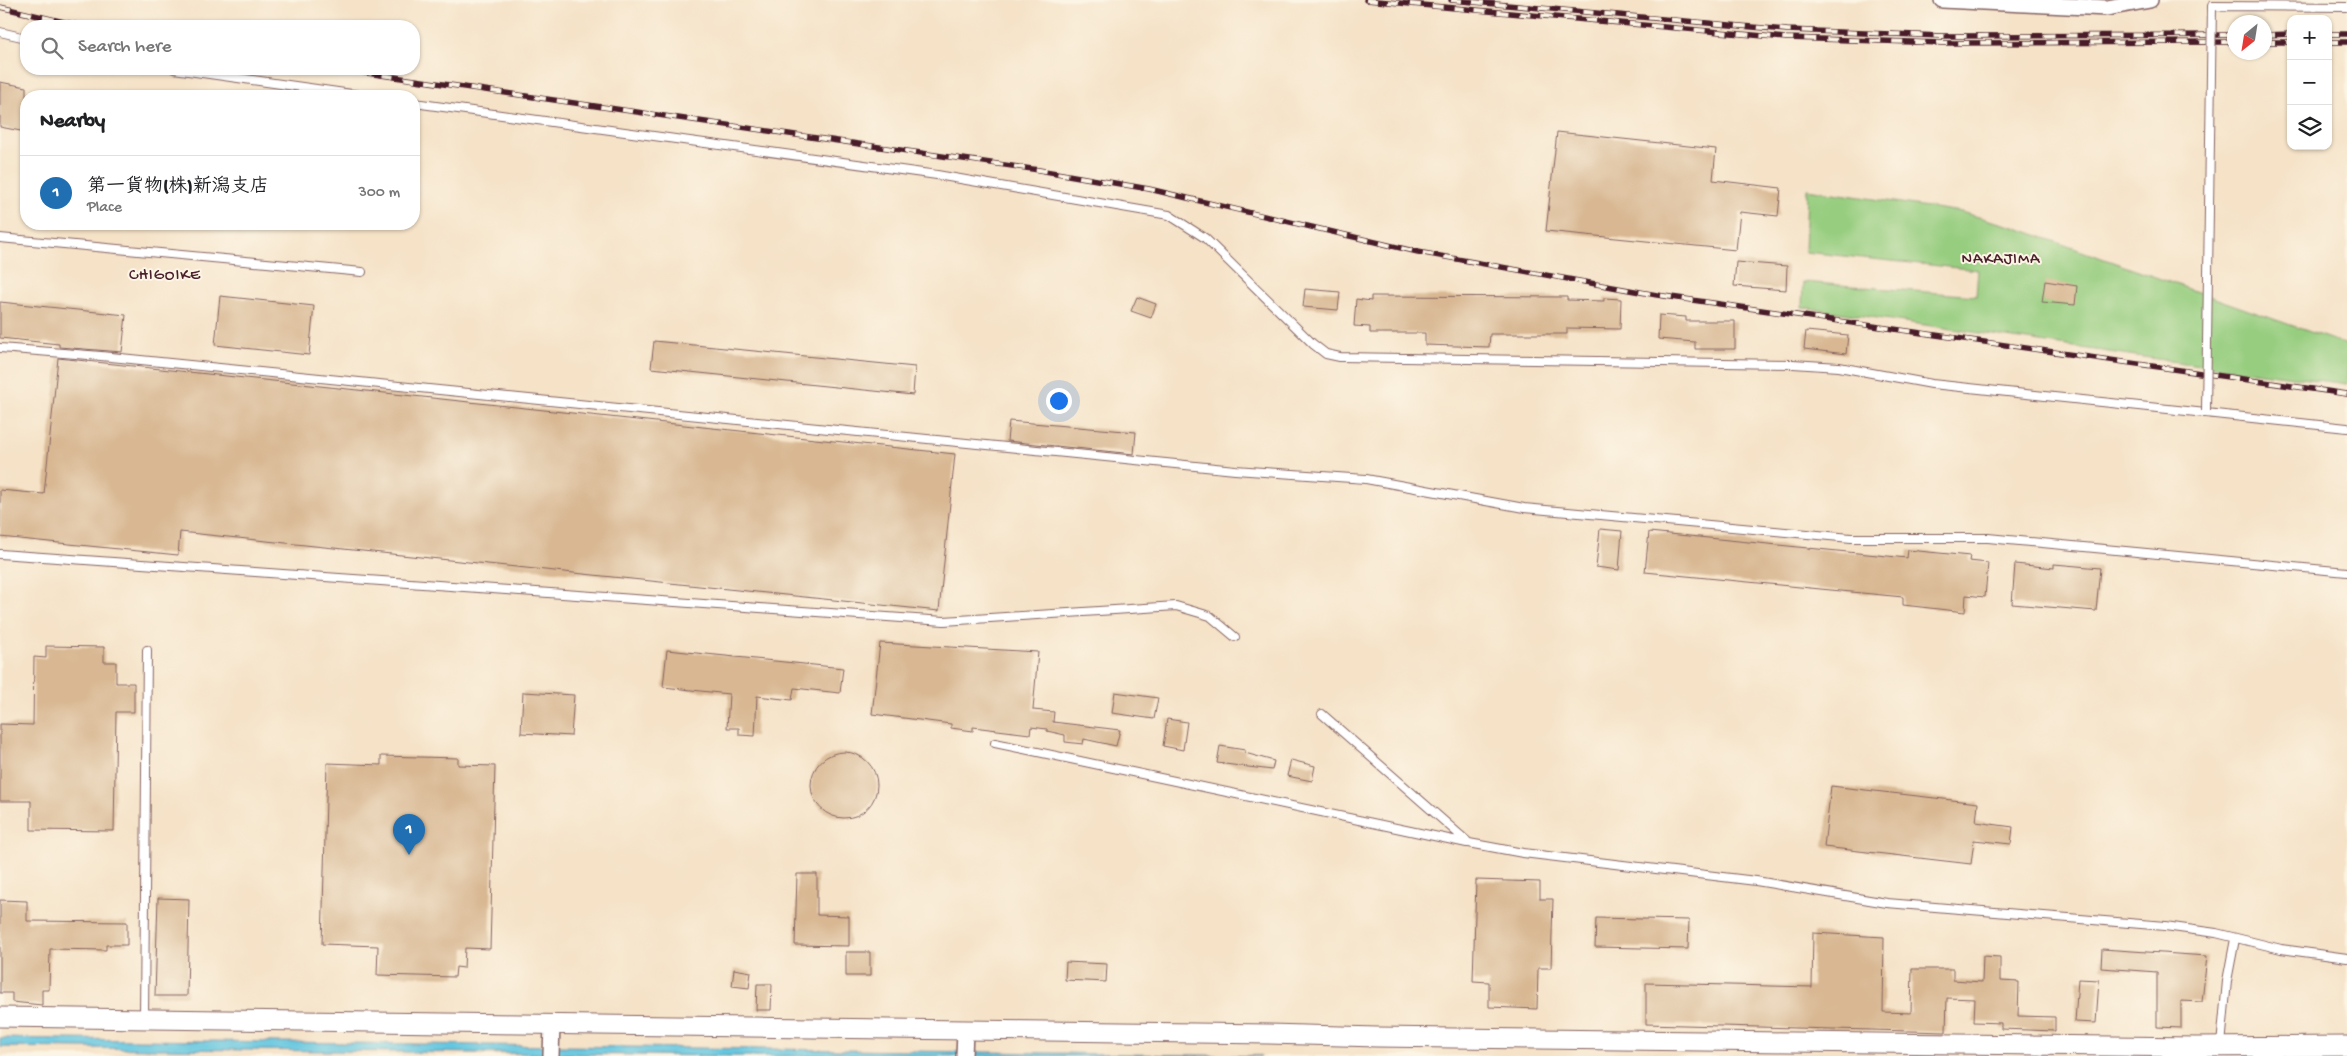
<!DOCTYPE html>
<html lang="en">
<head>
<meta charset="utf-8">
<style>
  :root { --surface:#fff; --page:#f2f2f2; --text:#202124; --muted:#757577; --line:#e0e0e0; --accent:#1f6fb2 }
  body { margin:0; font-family:"Gochi Hand","Klee One",sans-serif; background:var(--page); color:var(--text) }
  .controls { position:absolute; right:15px; top:15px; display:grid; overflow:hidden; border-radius:10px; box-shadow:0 1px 4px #0004 }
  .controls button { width:45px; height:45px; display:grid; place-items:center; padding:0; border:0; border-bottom:1px solid var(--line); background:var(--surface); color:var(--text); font:25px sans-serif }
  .compass { position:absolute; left:2227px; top:15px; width:45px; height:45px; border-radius:50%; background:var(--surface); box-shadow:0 1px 4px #0004; rotate:210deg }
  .you { position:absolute; left:1058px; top:400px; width:18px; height:18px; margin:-12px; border:4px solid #fff; border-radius:50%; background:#1a73e8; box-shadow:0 0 0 8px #1a73e833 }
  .badge { display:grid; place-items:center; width:32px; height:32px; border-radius:50%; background:var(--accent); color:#fff; font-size:16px; font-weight:700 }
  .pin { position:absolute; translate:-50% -41px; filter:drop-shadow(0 1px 2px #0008) }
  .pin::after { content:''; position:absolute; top:26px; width:18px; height:15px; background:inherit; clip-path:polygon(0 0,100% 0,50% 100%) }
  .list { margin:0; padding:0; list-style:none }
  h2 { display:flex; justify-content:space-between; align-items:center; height:65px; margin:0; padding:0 20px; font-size:21px }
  h2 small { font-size:16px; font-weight:400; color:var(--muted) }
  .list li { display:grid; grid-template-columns:32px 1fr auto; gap:15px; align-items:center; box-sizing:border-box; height:75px; padding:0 20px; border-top:1px solid var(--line) }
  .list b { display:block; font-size:19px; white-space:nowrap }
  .list p { margin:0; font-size:16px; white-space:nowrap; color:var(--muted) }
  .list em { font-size:16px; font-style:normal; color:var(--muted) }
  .icon { flex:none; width:28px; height:28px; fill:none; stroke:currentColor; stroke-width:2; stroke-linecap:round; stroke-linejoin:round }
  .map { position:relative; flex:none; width:2347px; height:1056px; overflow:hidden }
  .search { position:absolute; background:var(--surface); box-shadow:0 1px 4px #0004; left:20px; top:20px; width:400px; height:55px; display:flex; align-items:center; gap:12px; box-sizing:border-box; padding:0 18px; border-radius:20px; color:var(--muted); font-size:19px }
  .panel { position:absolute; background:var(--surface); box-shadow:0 1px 4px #0004; left:20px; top:90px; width:400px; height:140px; border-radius:20px }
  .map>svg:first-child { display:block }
  .green { fill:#96cd7f; stroke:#707655 }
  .water { fill:#62c6e0; stroke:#567286 }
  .building { fill:#d8b792 }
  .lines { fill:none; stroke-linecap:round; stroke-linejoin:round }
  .service-casing { stroke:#866362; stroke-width:10 }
  .minor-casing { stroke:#866362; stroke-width:18 }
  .tertiary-casing { stroke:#866362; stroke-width:21 }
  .service { stroke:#fff; stroke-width:8 }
  .minor { stroke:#fff; stroke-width:15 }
  .tertiary { stroke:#fff; stroke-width:19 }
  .rail-casing { stroke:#4a1f2b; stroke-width:5.5 }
  .rail { stroke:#fcf5e5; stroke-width:4; stroke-dasharray:11; stroke-linecap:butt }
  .service-bridge-casing { stroke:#866362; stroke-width:10; stroke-linecap:butt }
  .service-bridge { stroke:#fff; stroke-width:8 }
  .labels { text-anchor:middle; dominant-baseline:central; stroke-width:4; stroke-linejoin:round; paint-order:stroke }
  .neighbourhood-label { font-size:16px; letter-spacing:1px; fill:#4a1f2b; stroke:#fcf5e5 }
</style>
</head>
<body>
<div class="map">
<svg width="2347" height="1056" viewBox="0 0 2347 1056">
  <rect width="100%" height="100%" fill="#fcf5e5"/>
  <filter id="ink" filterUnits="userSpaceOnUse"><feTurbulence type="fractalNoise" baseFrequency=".02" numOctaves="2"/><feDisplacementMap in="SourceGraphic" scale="10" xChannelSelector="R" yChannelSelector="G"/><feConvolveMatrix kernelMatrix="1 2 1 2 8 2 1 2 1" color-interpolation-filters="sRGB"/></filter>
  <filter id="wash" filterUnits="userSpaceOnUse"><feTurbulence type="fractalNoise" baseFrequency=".0096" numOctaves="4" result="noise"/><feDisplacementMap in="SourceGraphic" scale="20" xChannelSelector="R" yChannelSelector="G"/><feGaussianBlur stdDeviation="1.12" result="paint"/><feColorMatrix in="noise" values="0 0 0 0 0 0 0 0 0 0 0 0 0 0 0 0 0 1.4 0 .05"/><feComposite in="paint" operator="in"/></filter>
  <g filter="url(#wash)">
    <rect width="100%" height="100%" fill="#f5e2c7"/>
    <!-- green -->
    <path class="green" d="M 1807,189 L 1961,212 L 2014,227 L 2347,345 L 2347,384 L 2177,362 L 1802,307 L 1803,282 L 1976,296 L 1978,270 L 1805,252 Z"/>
    <!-- water -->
    <path class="water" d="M 0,1038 L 1261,1056 L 730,1056 L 0,1047 Z"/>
    <g id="blocks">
      <!-- building -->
      <path class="building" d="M 0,82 L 26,87 L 26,132 L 0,127 Z
        M 1557,132 L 1716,149 L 1713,180 L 1781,188 L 1778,216 L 1740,212 L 1736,250 L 1546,231 Z
        M 1736,262 L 1787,266 L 1786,290 L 1734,286 Z
        M 2045,281 L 2077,286 L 2075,305 L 2042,302 Z
        M 1305,289 L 1340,292 L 1338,310 L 1303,307 Z
        M 220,296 L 314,306 L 309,355 L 215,345 Z
        M 1371,296 L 1567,297 L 1567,300 L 1604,301 L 1604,298 L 1621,299 L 1620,329 L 1567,328 L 1567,334 L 1490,334 L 1489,347 L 1425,345 L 1425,333 L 1370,333 L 1370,327 L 1354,326 L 1356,299 L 1371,301 Z
        M 1137,297 L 1156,304 L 1151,318 L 1131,311 Z
        M 0,302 L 126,315 L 122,352 L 59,347 L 59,344 L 0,338 Z
        M 1659,315 L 1686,317 L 1686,321 L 1735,321 L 1735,349 L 1695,349 L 1695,342 L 1658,339 Z
        M 1806,331 L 1848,335 L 1846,354 L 1804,349 Z
        M 654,341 L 915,367 L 913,395 L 651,368 Z
        M 58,358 L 955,454 L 939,611 L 180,532 L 178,555 L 0,537 L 0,490 L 44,494 Z
        M 1009,421 L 1136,432 L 1134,454 L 1007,441 Z
        M 1600,529 L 1622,531 L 1619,570 L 1596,567 Z
        M 1649,532 L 1907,558 L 1908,550 L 1970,556 L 1969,561 L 1988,563 L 1985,597 L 1966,595 L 1965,612 L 1903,605 L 1903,597 L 1645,572 Z
        M 2015,564 L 2054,568 L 2054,564 L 2100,568 L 2096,611 L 2012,604 Z
        M 880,643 L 1038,652 L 1033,710 L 1054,712 L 1053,722 L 1120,730 L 1116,746 L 1084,739 L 1083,744 L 1065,742 L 1065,735 L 1047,731 L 1047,729 L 1031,727 L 1030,734 L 973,727 L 973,731 L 951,728 L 951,724 L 872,714 Z
        M 46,646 L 104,647 L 104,662 L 116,662 L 116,683 L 134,683 L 134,712 L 116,712 L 114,831 L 31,830 L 31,801 L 0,801 L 0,724 L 33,725 L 34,657 L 46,658 Z
        M 667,650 L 843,668 L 840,693 L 794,688 L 792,700 L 757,696 L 755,736 L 739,735 L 739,728 L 727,728 L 729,694 L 663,687 Z
        M 523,692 L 574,695 L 571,736 L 521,733 Z
        M 1115,692 L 1158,698 L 1154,719 L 1112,713 Z
        M 1167,719 L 1187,722 L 1183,750 L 1163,746 Z
        M 1220,746 L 1245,750 L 1245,753 L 1274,761 L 1272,770 L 1217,763 Z
        M811 785a33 33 0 1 1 66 0a33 33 0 1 1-66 0Z
        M 381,756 L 458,758 L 458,765 L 495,766 L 490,949 L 465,948 L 464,968 L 456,967 L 455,977 L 377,975 L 378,946 L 322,944 L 327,763 L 381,765 Z
        M 1291,760 L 1315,766 L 1312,781 L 1287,776 Z
        M 1831,786 L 1978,803 L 1976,822 L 2013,827 L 2011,844 L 1974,840 L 1971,864 L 1824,847 Z
        M 797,874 L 817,874 L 817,915 L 849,916 L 849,946 L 795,945 Z
        M 1476,880 L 1540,882 L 1540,899 L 1553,899 L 1551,968 L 1538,968 L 1537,1009 L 1489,1007 L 1489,982 L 1473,981 Z
        M 158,898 L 189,899 L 187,996 L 155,996 Z
        M 0,900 L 27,901 L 27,921 L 127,922 L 127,945 L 106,945 L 106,950 L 50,949 L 49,990 L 42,990 L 42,1005 L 12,1002 L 12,993 L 0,993 Z
        M 1596,918 L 1689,920 L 1688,949 L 1595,947 Z
        M 1813,933 L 1884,937 L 1883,1012 L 1911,1013 L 1912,969 L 1953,969 L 1953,980 L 1982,982 L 1983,956 L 2000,957 L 2000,981 L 2019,982 L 2018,1016 L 2055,1017 L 2055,1031 L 2001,1029 L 2001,1023 L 1974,1022 L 1975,999 L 1947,998 L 1946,1032 L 1646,1024 L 1646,983 L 1812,987 Z
        M 2102,949 L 2207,956 L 2202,1002 L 2181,1001 L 2181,1028 L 2157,1027 L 2157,972 L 2101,968 Z
        M 846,952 L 870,952 L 870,976 L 846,976 Z
        M 1066,962 L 1107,964 L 1106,982 L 1065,980 Z
        M 734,969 L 751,972 L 749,988 L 732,986 Z
        M 2078,979 L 2099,980 L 2096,1023 L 2075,1022 Z
        M 757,984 L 772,984 L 771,1010 L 756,1010 Z"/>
    </g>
  </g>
  <g filter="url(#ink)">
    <use href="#blocks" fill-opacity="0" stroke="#866362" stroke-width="1"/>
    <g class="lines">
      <defs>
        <path id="service" d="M 0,32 L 26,38
          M 174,69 L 366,96
          M 414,103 L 937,175 L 1169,215 L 1205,238 L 1313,344 L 1326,354 L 1340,357 L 1793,364 L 1839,367 L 1932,384 L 2347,428
          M 0,238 L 362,272
          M 0,348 L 101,356 L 1235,470 L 1366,479 L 1524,508 L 1851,538 L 1988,538 L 2347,572
          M 0,554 L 944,621 L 1176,606 L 1210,616 L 1235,637
          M 1322,714 L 1469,843 L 1523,853 L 1756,881 L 1887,903 L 2165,926 L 2216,933 L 2281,949 L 2347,958
          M 995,743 L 1467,843
          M 144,1019 L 147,650
          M 2221,1045 L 2227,981 L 2235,939"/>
        <path id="minor" d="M 1942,0 L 2107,8 L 2150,0
          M 551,1056 L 552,1025
          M 964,1056 L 965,1031"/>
        <path id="tertiary" d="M 0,1017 L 1269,1034 L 1377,1037 L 2197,1047 L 2347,1046"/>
      </defs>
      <!-- service casing -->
      <use href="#service" class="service-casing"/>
      <!-- minor casing -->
      <use href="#minor" class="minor-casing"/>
      <!-- tertiary casing -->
      <use href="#tertiary" class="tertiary-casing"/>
      <!-- service -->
      <use href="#service" class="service"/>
      <!-- minor -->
      <use href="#minor" class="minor"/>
      <!-- tertiary -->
      <use href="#tertiary" class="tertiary"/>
      <defs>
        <path id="rail" d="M 1366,0 L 1786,38 L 1943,43 L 2234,42
          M 1451,0 L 1787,30 L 1943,36 L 2234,35
          M 0,7 L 81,26
          M 2328,34 L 2347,34
          M 2264,35 L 2291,34
          M 2264,42 L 2291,42
          M 2328,42 L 2347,42
          M 339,69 L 1039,170 L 1149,189 L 1418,252 L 1657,295 L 2347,394"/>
      </defs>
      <!-- rail casing -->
      <use href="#rail" class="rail-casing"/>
      <!-- rail -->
      <use href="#rail" class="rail"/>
      <defs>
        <path id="service-bridge" d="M 2206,411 L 2212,6 L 2347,7"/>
      </defs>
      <!-- service-bridge casing -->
      <use href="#service-bridge" class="service-bridge-casing"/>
      <!-- service-bridge -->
      <use href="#service-bridge" class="service-bridge"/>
    </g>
  </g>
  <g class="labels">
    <!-- neighbourhood labels -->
    <g class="neighbourhood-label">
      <text x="2001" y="260">NAKAJIMA</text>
      <text x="165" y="276">CHIGOIKE</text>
    </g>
  </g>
</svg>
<div class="controls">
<button>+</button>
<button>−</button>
<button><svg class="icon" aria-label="layers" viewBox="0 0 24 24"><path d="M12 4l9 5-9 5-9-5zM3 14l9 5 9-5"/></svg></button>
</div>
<svg class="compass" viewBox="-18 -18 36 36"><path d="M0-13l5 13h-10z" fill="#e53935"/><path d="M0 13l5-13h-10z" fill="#757577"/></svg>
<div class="you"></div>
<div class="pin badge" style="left:409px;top:855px">1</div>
<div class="search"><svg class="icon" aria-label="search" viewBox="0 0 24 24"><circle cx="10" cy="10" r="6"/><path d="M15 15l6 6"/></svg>Search here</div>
<section class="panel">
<h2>Nearby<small></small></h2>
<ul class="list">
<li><span class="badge">1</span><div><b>第一貨物(株)新潟支店</b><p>Place</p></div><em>300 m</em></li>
</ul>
</section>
</div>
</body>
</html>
